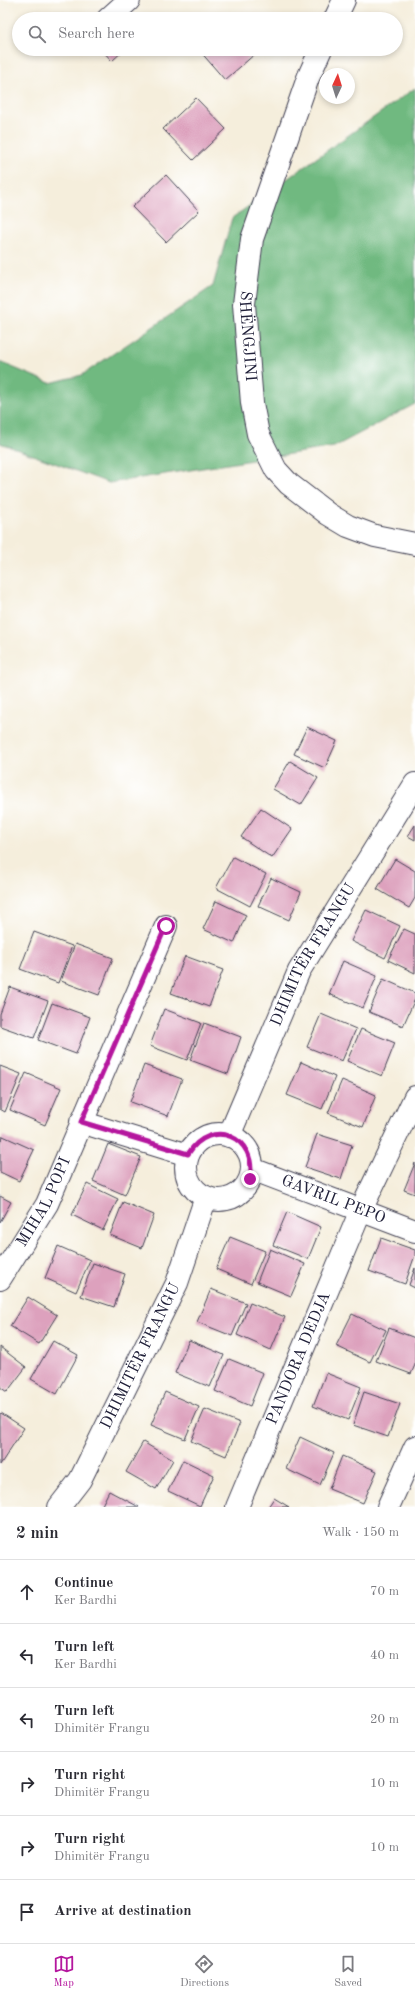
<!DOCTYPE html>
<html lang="en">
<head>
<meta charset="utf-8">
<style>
  :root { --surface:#fff; --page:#f7f7f7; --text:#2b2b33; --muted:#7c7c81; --line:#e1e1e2; --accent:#b5179e }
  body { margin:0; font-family:"Old Standard TT",serif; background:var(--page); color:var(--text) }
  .compass { position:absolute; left:319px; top:68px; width:36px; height:36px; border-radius:50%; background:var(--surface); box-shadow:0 2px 6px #0003; rotate:4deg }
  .stop { position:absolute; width:12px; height:12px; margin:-9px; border:3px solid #b5179e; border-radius:50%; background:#fff }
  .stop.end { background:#b5179e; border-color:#fff; box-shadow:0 1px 4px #0008 }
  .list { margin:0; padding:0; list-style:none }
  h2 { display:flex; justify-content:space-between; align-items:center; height:52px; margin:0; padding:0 16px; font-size:17px }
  h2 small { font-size:13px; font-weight:400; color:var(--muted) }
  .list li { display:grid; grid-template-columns:26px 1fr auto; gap:12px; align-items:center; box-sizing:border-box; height:64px; padding:0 16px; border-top:1px solid var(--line) }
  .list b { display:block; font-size:15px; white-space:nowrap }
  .list p { margin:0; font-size:13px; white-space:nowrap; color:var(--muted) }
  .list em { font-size:13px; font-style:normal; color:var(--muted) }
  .icon { flex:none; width:22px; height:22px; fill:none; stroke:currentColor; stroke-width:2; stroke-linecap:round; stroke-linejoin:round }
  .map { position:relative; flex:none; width:415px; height:1507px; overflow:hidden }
  .search { position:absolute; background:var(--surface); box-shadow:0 2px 6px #0003; left:12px; right:12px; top:12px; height:44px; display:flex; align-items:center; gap:10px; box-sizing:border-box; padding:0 14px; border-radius:22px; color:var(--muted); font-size:15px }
  .sheet { height:436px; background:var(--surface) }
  nav { display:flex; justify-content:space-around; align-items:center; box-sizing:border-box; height:56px; border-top:1px solid var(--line); background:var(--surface); font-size:11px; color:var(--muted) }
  nav a { display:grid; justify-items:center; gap:2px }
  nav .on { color:var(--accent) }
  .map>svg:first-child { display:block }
  .forest { fill:#70b980; stroke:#496e5e }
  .building { fill:#dda1bd }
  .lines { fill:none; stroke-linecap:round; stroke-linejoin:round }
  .minor-casing { stroke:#424153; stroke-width:24 }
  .minor { stroke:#fff; stroke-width:22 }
  .route { stroke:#b5179e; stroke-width:5 }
  .labels { text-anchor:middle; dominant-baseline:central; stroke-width:3; stroke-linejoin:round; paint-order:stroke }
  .street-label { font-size:16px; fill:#22223b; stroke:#fff }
</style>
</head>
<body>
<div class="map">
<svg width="415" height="1507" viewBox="0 0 415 1507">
  <rect width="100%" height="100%" fill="#fff"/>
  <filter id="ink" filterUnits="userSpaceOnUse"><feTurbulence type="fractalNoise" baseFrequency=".025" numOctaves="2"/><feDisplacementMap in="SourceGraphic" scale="8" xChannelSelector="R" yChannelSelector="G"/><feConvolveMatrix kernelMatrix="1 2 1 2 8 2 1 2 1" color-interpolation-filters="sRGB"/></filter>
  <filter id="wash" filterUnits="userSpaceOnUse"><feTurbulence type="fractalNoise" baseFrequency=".012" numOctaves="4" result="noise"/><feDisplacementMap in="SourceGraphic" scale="16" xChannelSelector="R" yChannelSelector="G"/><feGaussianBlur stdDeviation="0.9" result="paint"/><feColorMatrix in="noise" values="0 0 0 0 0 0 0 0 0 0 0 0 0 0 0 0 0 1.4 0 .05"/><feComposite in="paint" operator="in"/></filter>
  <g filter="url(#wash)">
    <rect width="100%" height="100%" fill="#f5eedc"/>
    <!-- forest -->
    <path class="forest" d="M 415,88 L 415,404 L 334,447 L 109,483 L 0,443 L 0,362 L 50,383 L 82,375 L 213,286 L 232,218 Z"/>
    <g id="blocks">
      <!-- building -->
      <path class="building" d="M 101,49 L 125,49 L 112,61 Z
        M 200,49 L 252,49 L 256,53 L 225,80 L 199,50 Z
        M 196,98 L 226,129 L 193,160 L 163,129 Z
        M 166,175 L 199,211 L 166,242 L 132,207 Z
        M 307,727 L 337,741 L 325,768 L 294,754 Z
        M 290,761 L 318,778 L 301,805 L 273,789 Z
        M 261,808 L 292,829 L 272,858 L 241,837 Z
        M 415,825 L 415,840 L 408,836 Z
        M 233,857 L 266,874 L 250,906 L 216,888 Z
        M 395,859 L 415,871 L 415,898 L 409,908 L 377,889 Z
        M 271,878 L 301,892 L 289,920 L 258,906 Z
        M 216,901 L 246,915 L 234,943 L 203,929 Z
        M 366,910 L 400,926 L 385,958 L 351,941 Z
        M 404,929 L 415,934 L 415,973 L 388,960 Z
        M 34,932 L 72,946 L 58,983 L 20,969 Z
        M 75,944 L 113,958 L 99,995 L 61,981 Z
        M 185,956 L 223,970 L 209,1007 L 171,993 Z
        M 343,961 L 377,976 L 363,1008 L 329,994 Z
        M 383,979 L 415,993 L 415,999 L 403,1026 L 369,1012 Z
        M 10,987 L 48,1001 L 34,1038 L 0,1026 L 0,1014 Z
        M 52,1003 L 90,1017 L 76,1054 L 38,1040 Z
        M 164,1009 L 201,1023 L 187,1060 L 150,1046 Z
        M 321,1014 L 356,1029 L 342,1061 L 307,1047 Z
        M 204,1023 L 241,1037 L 228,1074 L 190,1060 Z
        M 361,1029 L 395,1043 L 382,1076 L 347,1061 Z
        M 301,1062 L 335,1077 L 322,1109 L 287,1095 Z
        M 144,1065 L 182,1079 L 168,1116 L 130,1102 Z
        M 0,1066 L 21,1074 L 5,1112 L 0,1109 Z
        M 26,1073 L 61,1088 L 45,1125 L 10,1110 Z
        M 342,1080 L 376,1095 L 363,1127 L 328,1113 Z
        M 317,1134 L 352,1145 L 341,1179 L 305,1167 Z
        M 3,1136 L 34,1150 L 19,1181 L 0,1172 L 0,1142 Z
        M 108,1144 L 141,1157 L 125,1195 L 93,1181 Z
        M 415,1163 L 415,1194 L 404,1190 Z
        M 87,1184 L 118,1199 L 103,1230 L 72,1215 Z
        M 0,1196 L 11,1202 L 0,1222 Z
        M 123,1202 L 154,1215 L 142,1248 L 110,1235 Z
        M 287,1212 L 321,1227 L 308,1259 L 273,1245 Z
        M 230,1237 L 265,1251 L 251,1284 L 216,1269 Z
        M 381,1238 L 415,1250 L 415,1255 L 405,1284 L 369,1271 Z
        M 58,1246 L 90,1260 L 76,1292 L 45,1278 Z
        M 270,1249 L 305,1264 L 291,1296 L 257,1282 Z
        M 93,1263 L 125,1274 L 114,1307 L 81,1296 Z
        M 415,1268 L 415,1288 L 409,1285 Z
        M 211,1289 L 246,1303 L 232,1336 L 197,1322 Z
        M 28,1297 L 57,1315 L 39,1344 L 10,1326 Z
        M 250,1303 L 285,1317 L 271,1350 L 237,1335 Z
        M 352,1314 L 386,1330 L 370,1362 L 336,1346 Z
        M 389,1328 L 415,1338 L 415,1365 L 411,1374 L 376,1361 Z
        M 189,1340 L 224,1355 L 210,1387 L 175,1373 Z
        M 53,1341 L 78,1355 L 57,1394 L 31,1379 Z
        M 0,1347 L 26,1367 L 7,1392 L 0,1387 Z
        M 229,1359 L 263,1373 L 250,1406 L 215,1391 Z
        M 326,1373 L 361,1387 L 348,1420 L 313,1406 Z
        M 165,1392 L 199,1407 L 185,1439 L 151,1425 Z
        M 364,1392 L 400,1404 L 388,1437 L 353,1425 Z
        M 205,1409 L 240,1423 L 226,1456 L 191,1441 Z
        M 1,1413 L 24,1428 L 0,1465 L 0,1414 Z
        M 300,1437 L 334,1453 L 320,1485 L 286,1469 Z
        M 143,1442 L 173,1460 L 156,1489 L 126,1472 Z
        M 342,1456 L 377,1471 L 363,1503 L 329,1489 Z
        M 183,1460 L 214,1475 L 200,1506 L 168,1491 Z
        M 109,1491 L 139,1507 L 101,1507 Z
        M 274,1498 L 289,1507 L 268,1507 Z"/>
    </g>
  </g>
  <g filter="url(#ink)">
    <use href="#blocks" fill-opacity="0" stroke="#424153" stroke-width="1"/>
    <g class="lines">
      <defs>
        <g id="minor">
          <path d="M 108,19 L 129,0"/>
          <path d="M 335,19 L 344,0"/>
          <path id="s1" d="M 321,49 L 308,78 L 252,239 L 244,304 L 252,403 L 258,434 L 276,470 L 289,484 L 328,514 L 348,526 L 375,536 L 415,544"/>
          <path d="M 81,1122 L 188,1155"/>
          <circle cx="219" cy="1167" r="33"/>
          <path id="s2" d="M 229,1136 L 299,971 L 415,784"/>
          <path id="s3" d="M 252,1169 L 415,1231"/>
          <path id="s4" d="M 0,1279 L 47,1204 L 166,926"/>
          <path id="s5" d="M 59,1507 L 80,1480 L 177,1283 L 206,1197"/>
          <path id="s6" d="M 237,1507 L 361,1210 L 415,1097"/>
          <path d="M 388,1507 L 415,1447"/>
        </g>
      </defs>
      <!-- minor casing -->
      <use href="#minor" class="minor-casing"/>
      <!-- minor -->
      <use href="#minor" class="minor"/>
    </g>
  </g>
  <g class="lines" filter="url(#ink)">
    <!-- route -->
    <path class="route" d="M 166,926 L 81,1122 L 188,1154 C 211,1117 258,1136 250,1179"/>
  </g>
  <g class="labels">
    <!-- street labels -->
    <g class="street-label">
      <text stroke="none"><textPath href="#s1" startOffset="300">SHËNGJINI</textPath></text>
      <text stroke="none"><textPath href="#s2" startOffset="200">DHIMITËR FRANGU</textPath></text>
      <text stroke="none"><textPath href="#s3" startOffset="87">GAVRIL PEPO</textPath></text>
      <text stroke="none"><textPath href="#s4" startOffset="89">MIHAL POPI</textPath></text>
      <text stroke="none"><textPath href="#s5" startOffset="172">DHIMITËR FRANGU</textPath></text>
      <text stroke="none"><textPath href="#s6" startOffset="161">PANDORA DEDJA</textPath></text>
    </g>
  </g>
</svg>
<svg class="compass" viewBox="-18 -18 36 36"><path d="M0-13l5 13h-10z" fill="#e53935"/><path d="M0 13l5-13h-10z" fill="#7c7c81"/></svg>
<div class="stop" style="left:166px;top:926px"></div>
<div class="stop end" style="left:250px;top:1179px"></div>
<div class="search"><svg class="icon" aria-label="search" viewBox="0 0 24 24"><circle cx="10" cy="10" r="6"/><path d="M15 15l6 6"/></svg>Search here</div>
</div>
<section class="sheet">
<h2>2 min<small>Walk · 150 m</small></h2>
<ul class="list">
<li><svg class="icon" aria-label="ahead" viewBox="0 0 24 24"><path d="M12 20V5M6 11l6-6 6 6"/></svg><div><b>Continue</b><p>Ker Bardhi</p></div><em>70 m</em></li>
<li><svg class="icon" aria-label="left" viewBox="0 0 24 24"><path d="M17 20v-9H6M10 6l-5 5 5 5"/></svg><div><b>Turn left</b><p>Ker Bardhi</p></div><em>40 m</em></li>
<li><svg class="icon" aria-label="left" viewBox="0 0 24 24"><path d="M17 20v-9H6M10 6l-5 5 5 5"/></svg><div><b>Turn left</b><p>Dhimitër Frangu</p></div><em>20 m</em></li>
<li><svg class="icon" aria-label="right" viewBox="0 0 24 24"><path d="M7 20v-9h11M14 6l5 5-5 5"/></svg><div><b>Turn right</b><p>Dhimitër Frangu</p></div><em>10 m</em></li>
<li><svg class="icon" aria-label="right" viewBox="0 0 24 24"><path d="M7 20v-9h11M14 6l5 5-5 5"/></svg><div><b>Turn right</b><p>Dhimitër Frangu</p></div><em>10 m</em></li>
<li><svg class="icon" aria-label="arrive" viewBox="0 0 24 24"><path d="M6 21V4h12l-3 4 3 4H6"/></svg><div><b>Arrive at destination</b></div></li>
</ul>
</section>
<nav>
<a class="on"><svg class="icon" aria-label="map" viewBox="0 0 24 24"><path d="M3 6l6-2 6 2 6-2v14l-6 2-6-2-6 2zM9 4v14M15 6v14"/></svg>Map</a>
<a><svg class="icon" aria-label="directions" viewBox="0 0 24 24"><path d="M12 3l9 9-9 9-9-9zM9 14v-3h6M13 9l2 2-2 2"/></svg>Directions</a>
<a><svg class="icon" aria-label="saved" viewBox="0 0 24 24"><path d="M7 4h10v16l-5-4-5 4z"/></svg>Saved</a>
</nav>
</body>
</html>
